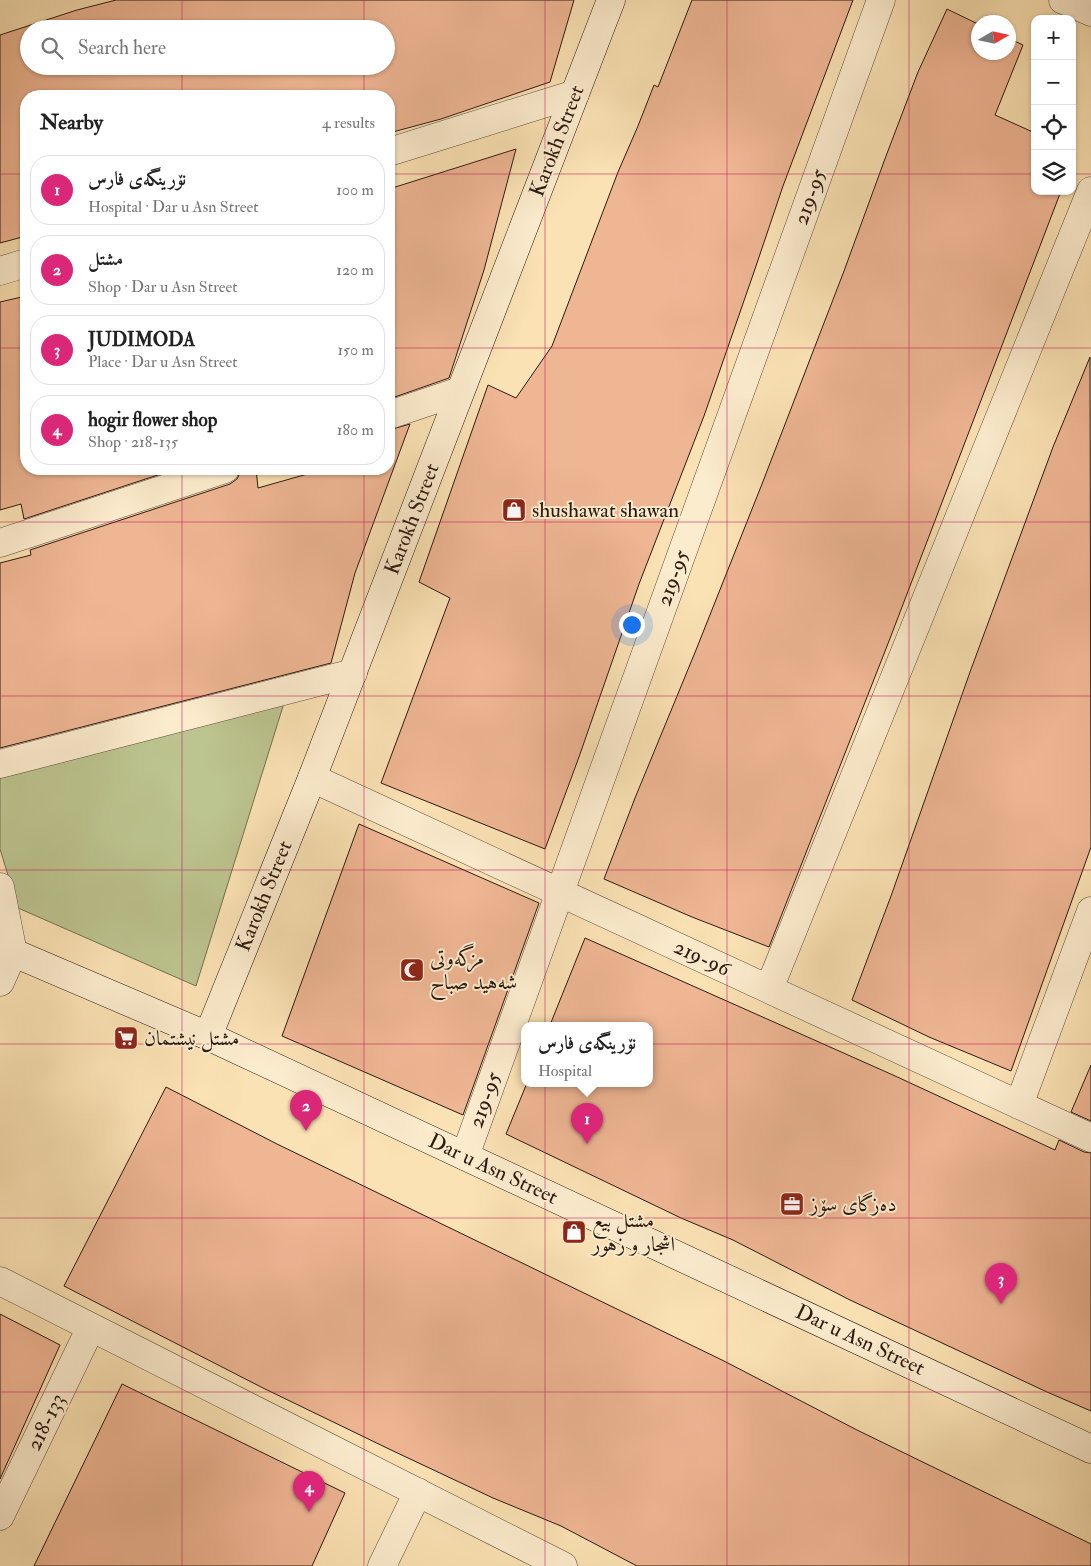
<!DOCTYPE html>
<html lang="en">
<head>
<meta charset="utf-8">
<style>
  :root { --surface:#fff; --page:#f6f6f6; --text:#222; --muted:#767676; --line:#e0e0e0; --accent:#db2777 }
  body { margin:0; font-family:"IM FELL Double Pica",Amiri,serif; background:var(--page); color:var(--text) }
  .controls { position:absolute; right:15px; top:15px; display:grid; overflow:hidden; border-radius:10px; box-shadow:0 1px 4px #0004 }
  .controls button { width:45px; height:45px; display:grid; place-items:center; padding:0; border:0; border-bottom:1px solid var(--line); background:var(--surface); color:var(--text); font:25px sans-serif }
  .compass { position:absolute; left:971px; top:15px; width:45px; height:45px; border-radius:50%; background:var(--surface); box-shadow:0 1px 4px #0004; rotate:81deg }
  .you { position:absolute; left:631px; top:624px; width:18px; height:18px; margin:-12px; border:4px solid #fff; border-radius:50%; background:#1a73e8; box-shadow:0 0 0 8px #1a73e833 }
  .badge { display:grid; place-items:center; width:32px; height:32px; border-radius:50%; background:var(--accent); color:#fff; font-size:16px; font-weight:700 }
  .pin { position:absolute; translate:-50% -41px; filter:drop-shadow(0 1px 2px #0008) }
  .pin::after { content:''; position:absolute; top:26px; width:18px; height:15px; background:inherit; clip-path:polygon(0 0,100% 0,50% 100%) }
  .popup { position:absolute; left:521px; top:1022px; width:132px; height:65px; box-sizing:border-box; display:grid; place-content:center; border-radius:10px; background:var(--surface); filter:drop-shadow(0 1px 4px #0005); font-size:16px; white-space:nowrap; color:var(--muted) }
  .popup b { font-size:19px; color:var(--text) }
  .popup::after { content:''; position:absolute; left:50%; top:100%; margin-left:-10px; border:10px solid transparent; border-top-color:var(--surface) }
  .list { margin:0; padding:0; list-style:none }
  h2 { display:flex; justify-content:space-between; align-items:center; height:65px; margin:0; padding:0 20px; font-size:21px }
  h2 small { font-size:16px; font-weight:400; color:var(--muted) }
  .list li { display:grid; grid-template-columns:32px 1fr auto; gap:15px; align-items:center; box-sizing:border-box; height:70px; margin:0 10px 10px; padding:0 10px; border:1px solid var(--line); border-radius:20px }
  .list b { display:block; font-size:19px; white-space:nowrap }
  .list p { margin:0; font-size:16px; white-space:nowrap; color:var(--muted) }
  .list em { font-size:16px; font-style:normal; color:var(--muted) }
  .icon { flex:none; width:28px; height:28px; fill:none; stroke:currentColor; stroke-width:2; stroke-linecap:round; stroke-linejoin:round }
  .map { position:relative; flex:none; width:1091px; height:1566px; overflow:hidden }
  .search { position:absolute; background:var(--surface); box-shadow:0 1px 4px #0004; left:20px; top:20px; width:375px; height:55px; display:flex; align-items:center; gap:12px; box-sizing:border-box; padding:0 18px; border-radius:28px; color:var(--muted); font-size:19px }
  .panel { position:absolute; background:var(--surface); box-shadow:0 1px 4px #0004; left:20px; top:90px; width:375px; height:385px; border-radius:20px }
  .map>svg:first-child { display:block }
  .green { fill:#bcc48f; stroke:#746f50 }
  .building { fill:#efb694; stroke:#2b1a11; fill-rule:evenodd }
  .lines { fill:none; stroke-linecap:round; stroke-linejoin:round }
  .street-casing { stroke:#5f4c3a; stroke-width:29 }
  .secondary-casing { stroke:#2b1a11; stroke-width:29 }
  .street { stroke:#fcecce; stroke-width:28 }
  .secondary { stroke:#fcecce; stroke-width:28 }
  .grid { fill:none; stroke:#c2185b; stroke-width:1; stroke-opacity:0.55 }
  .labels { text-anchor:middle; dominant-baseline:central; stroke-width:4; stroke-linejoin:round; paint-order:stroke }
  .street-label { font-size:21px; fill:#2b1a11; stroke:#fcecce }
  .poi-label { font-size:21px; fill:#2b1a11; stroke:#fcecce; text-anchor:start }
</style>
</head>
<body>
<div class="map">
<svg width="1091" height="1566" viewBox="0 0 1091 1566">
  <rect width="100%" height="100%" fill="#fbe2b4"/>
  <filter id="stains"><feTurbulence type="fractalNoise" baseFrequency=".004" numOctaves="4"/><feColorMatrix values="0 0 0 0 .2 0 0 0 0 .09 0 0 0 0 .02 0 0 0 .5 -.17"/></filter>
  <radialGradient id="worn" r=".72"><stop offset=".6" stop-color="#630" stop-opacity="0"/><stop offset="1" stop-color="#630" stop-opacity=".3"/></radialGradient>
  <!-- green -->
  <path class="green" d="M 284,703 L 196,986 L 18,908 L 0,849 L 0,778 Z"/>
  <!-- building -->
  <path class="building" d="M 116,0 L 574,0 L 550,82 L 441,119 L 389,133 L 389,96 L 26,96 L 26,236 L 0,243 L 0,35 L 77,10 ZM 29,29 L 386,29 L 386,66 L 29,66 Z
    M 692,0 L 853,0 L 783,186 L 755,269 L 704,416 L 639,584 L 579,757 L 545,849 L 381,783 L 450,598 L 419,582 L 488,385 L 516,398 L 552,346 L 618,172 L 638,126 L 654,85 L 658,87 Z
    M 947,9 L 978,24 L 978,52 L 1008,52 L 1008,38 L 1023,45 L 995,115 L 1035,133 L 1035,191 L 1061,191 L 889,641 L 769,947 L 692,917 L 604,879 L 635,798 L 696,650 L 762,484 L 844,271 L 886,156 L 918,72 Z
    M 516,149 L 484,270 L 449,378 L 389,399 L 389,189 Z
    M 26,296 L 26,469 L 176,469 L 24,519 L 21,504 L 0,510 L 0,302 Z
    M 1090,357 L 1091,847 L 1011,1071 L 929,1037 L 852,1000 L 891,896 L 970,672 L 1053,447 Z
    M 410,424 L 355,573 L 331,663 L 0,748 L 0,563 L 31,555 L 30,550 L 230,484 L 237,479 L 240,473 L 240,469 L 256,469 L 258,488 L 325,469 L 389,469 L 389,430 Z
    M 359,824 L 539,903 L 463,1115 L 282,1036 Z
    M 585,938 L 893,1075 L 1055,1150 L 1059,1140 L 1084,1152 L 1091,1153 L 1091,1411 L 1047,1392 L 850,1300 L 733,1240 L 681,1218 L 506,1134 L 527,1083 L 650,1083 L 650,1025 L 550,1025 Z
    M 1091,1065 L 1091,1121 L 1071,1112 Z
    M 166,1087 L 277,1144 L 724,1361 L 857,1430 L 1091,1544 L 1091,1566 L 637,1566 L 561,1526 L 493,1498 L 389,1449 L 263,1388 L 64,1286 Z
    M 0,1314 L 60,1345 L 0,1479 Z
    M 122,1384 L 345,1493 L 312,1566 L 34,1566 Z"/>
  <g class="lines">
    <defs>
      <path id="street" d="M 1063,0 L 1091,12
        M 389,152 L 575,94
        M 0,271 L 26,263
        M 389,415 L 460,391
        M 0,543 L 225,469
        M 0,764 L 353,673
        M 312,778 L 1091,1138
        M 0,887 L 13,953 L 0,982
        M 769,989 L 1091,191
        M 1019,1105 L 1091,911
        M 465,1156 L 881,0
        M 0,1281 L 563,1566
        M 0,1516 L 91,1327
        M 382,1566 L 418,1492"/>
      <path id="secondary" d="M 0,947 L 208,1036 L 1091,1449
        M 208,1036 L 312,778 L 611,0"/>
    </defs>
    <!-- street casing -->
    <use href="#street" class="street-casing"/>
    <!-- secondary casing -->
    <use href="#secondary" class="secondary-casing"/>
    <!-- street -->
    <use href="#street" class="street"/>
    <!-- secondary -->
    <use href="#secondary" class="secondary"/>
  </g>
  <!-- grid -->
  <path class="grid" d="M 182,0 L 182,29M 364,0 L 364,29M 545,0 L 545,1566M 727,0 L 727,1566M 909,0 L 909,1566M 182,66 L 182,96M 364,66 L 364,96M 0,174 L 26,174M 389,174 L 1035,174M 1072,174 L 1091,174M 0,348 L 26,348M 389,348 L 1091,348M 182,469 L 182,1566M 364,469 L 364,1566M 0,522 L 1091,522M 0,696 L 1091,696M 0,870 L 1091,870M 0,1044 L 1091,1044M 0,1218 L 1091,1218M 0,1392 L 1091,1392"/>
  <!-- icons -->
  <defs>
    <symbol id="shop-square" viewBox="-11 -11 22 22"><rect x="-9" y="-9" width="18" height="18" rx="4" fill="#8f2418" stroke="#fcecce"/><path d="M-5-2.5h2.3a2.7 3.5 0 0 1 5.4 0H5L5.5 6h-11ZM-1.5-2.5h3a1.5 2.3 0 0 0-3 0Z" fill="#fff"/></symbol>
    <symbol id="mosque-square" viewBox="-11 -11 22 22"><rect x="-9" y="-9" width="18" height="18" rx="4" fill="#8f2418" stroke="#fcecce"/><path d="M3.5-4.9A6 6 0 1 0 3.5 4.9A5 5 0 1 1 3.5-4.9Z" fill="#fff"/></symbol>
    <symbol id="supermarket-square" viewBox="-11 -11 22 22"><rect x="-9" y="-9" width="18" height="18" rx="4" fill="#8f2418" stroke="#fcecce"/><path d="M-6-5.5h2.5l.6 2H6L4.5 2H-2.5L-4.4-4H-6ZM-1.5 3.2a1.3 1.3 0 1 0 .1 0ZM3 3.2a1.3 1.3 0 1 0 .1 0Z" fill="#fff"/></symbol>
    <symbol id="office-square" viewBox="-11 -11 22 22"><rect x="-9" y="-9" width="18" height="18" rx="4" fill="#8f2418" stroke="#fcecce"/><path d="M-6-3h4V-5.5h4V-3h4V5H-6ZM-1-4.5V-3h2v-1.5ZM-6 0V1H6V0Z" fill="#fff"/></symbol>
  </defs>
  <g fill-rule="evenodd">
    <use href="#shop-square" x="500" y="496" width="28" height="28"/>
    <use href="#mosque-square" x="398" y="956" width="28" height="28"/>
    <use href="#supermarket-square" x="112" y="1024" width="28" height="28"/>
    <use href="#office-square" x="778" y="1190" width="28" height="28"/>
    <use href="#shop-square" x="560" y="1218" width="28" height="28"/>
  </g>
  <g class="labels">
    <!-- street labels -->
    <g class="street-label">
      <text transform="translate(557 141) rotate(-69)">Karokh Street</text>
      <text transform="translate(810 197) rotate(-70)">219-95</text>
      <text transform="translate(412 519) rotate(-69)">Karokh Street</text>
      <text transform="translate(673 578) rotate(-70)">219-95</text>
      <text transform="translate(264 896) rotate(-68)">Karokh Street</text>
      <text transform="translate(702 958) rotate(25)">219-96</text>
      <text transform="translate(485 1100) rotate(-70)">219-95</text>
      <text transform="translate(493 1169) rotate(25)">Dar u Asn Street</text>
      <text transform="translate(860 1340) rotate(25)">Dar u Asn Street</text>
      <text transform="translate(46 1422) rotate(-64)">218-133</text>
    </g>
    <!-- poi labels -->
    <g class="poi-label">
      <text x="532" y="510">shushawat shawan</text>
      <text x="430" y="958">مزگه‌وتی<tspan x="430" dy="24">شه‌هید صباح</tspan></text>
      <text x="144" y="1038">مشتل نيشتمان</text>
      <text x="810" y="1204">دەزگای سۆز</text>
      <text x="592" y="1220">مشتل بيع<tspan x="592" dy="24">اشجار و زهور</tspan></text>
    </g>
  </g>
  <rect width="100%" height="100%" filter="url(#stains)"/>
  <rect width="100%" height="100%" fill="url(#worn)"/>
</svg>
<div class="controls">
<button>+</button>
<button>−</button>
<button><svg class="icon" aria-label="locate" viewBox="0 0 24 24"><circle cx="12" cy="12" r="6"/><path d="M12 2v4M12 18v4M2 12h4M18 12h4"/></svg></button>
<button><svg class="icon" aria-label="layers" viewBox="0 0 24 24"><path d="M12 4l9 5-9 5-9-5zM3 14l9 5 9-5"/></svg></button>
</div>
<svg class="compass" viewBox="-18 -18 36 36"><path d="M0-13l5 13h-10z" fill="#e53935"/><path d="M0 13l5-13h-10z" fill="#767676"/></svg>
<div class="you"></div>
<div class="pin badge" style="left:587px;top:1144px">1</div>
<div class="popup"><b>نۆرینگەی فارس</b>Hospital</div>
<div class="pin badge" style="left:306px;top:1131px">2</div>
<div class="pin badge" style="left:1001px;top:1304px">3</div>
<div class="pin badge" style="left:309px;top:1512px">4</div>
<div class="search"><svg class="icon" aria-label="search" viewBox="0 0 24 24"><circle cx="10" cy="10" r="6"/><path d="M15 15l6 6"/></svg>Search here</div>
<section class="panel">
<h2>Nearby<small>4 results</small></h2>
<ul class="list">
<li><span class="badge">1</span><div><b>نۆرینگەی فارس</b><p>Hospital · Dar u Asn Street</p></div><em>100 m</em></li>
<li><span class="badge">2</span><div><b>مشتل</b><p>Shop · Dar u Asn Street</p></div><em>120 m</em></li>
<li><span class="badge">3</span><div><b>JUDIMODA</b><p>Place · Dar u Asn Street</p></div><em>150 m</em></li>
<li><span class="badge">4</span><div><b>hogir flower shop</b><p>Shop · 218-135</p></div><em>180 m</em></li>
</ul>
</section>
</div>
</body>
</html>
